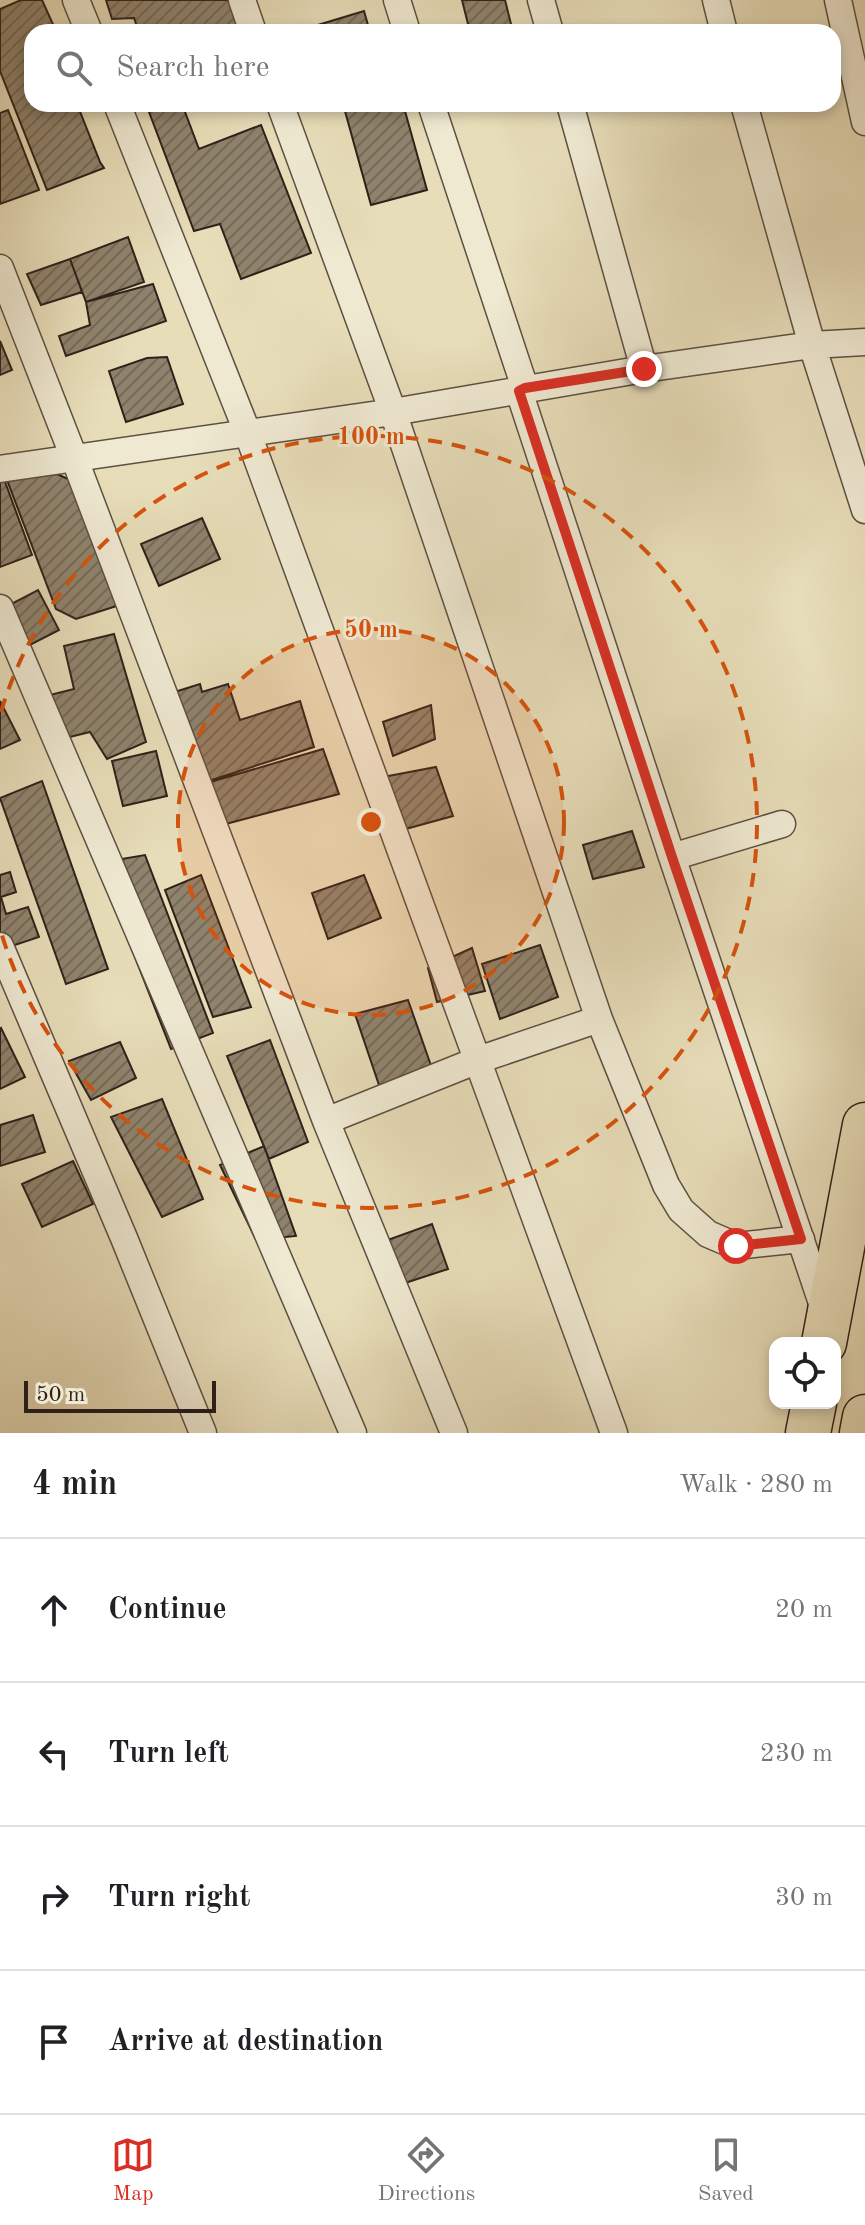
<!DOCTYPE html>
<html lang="en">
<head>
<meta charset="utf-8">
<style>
  :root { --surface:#fff; --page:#f2f2f2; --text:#202124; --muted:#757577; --line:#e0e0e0; --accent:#d93025 }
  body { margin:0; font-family:"Old Standard TT",serif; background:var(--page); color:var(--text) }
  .controls { position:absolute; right:24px; bottom:24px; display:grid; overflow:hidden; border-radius:16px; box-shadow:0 4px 12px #0003 }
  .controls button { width:72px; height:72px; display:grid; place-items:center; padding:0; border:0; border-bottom:2px solid var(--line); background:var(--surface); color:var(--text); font:40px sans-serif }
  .scale { position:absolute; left:24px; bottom:20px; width:192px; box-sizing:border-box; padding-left:8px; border:4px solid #2f211a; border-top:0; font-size:22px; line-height:28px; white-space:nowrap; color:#2f211a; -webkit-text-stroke:6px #efe9d2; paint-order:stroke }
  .stop { position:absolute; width:24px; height:24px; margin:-18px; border:6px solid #d93025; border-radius:50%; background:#fff }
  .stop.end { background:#d93025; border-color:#fff; box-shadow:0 2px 8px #0008 }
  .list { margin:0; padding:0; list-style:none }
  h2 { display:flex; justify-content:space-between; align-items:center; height:104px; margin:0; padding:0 32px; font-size:34px }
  h2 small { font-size:26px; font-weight:400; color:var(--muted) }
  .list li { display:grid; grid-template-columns:52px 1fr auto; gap:24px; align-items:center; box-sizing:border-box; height:144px; padding:0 32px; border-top:2px solid var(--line) }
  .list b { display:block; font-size:30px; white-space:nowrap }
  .list em { font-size:26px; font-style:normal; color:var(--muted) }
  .icon { flex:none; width:44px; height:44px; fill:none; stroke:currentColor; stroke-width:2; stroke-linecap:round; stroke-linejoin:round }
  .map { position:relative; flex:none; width:865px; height:1433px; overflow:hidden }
  .search { position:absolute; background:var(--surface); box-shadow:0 4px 12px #0003; left:24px; right:24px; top:24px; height:88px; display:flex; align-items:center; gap:20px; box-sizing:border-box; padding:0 28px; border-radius:24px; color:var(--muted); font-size:30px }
  .sheet { height:680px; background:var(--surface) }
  nav { display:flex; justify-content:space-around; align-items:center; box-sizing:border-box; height:112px; border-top:2px solid var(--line); background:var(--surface); font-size:22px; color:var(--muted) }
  nav a { display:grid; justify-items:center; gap:4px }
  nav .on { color:var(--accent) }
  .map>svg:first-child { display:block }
  .building { fill:url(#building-hatch); stroke:#2f211a; stroke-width:2 }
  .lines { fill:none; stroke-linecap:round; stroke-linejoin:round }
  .street-casing { stroke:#5d5042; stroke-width:29 }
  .highway-casing { stroke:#2f211a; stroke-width:47 }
  .street { stroke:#efe9d2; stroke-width:26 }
  .highway { stroke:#e7ddb9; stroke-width:44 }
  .route { stroke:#d93025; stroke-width:10 }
  .ring { fill:none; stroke:#d6530d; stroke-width:4; stroke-dasharray:14 10 }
  .centre { fill:#d6530d; stroke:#efe9d2; stroke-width:4 }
  .ring-label { font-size:24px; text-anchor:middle; font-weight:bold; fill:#d6530d; stroke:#efe9d2; stroke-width:6; stroke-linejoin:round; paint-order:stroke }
</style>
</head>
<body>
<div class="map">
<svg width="865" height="1433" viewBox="0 0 865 1433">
  <defs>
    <pattern id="building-hatch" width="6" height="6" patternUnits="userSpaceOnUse" patternTransform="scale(2)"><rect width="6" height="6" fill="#8f836d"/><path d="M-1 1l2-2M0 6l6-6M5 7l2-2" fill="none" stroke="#756b59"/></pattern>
  </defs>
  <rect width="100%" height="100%" fill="#e7ddb9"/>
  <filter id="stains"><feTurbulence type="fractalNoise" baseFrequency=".0025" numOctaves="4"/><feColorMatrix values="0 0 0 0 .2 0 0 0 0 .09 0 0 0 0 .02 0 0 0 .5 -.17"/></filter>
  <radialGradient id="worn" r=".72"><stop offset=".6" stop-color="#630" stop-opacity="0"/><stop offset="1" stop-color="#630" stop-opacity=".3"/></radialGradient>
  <!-- building -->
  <path class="building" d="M 21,0 L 42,0 L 56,31 L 32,32 L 32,104 L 77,104 L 100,162 L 104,168 L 47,190 L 0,71 L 0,9 Z
    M 106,0 L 233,0 L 245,32 L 139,32 L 134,18 L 112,19 Z
    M 462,0 L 505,0 L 513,32 L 470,32 Z
    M 364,11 L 370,32 L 321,32 L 318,25 Z
    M 146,104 L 182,104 L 199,149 L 261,125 L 311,253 L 241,279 L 220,224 L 194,231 Z
    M 343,104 L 403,104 L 427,190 L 371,205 Z
    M 8,110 L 39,190 L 0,204 L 0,113 Z
    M 128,237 L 144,282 L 86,302 L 70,259 Z
    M 70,259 L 82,292 L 41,305 L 27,274 Z
    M 153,284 L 166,321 L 66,356 L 59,336 L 90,325 L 86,302 Z
    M 0,341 L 12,370 L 0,375 Z
    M 167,357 L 183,404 L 126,422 L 109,371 L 147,358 Z
    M 57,474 L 92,490 L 129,602 L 76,619 L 56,609 L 7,480 Z
    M 4,479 L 32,555 L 0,567 L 0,481 Z
    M 202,518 L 220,559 L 159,586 L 141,544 Z
    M 38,590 L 59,630 L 14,653 L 0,610 Z
    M 114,634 L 146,742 L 107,759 L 90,732 L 49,742 L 38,698 L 74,689 L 64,646 Z
    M 200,684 L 202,692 L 228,684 L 240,720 L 300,701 L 314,747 L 196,785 L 162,696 Z
    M 0,701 L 20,740 L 0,749 Z
    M 431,705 L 435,739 L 393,756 L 383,722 Z
    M 323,749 L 339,794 L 218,826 L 200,785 Z
    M 156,751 L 167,796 L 123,806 L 112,761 Z
    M 436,767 L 453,816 L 402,830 L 383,777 Z
    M 42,781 L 108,969 L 66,984 L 0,798 Z
    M 632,831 L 644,867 L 593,879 L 583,845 Z
    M 145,855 L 213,1033 L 171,1049 L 98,863 Z
    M 10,872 L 16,892 L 1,897 L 6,914 L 28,907 L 39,937 L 0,950 L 0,875 Z
    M 201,875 L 251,1007 L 213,1017 L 165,890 Z
    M 364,875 L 381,918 L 328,939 L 312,893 Z
    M 540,945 L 558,997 L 500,1019 L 482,964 Z
    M 472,948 L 485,991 L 437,1002 L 428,968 Z
    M 408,1000 L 434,1074 L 381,1091 L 355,1014 Z
    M 1,1028 L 25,1077 L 0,1089 L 0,1029 Z
    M 270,1040 L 308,1142 L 269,1159 L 227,1056 Z
    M 120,1042 L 136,1078 L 91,1100 L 69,1061 Z
    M 162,1099 L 203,1199 L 162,1217 L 111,1117 Z
    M 33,1115 L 45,1152 L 0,1166 L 0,1125 Z
    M 264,1146 L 296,1236 L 256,1240 L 220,1165 Z
    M 73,1161 L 93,1204 L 42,1227 L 22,1184 Z
    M 432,1224 L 448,1269 L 399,1285 L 382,1242 Z"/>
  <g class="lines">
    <defs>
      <path id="street" d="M 76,0 L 89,32
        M 242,0 L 253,32
        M 397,0 L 407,32
        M 541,0 L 550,32
        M 716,0 L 724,32
        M 838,0 L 865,122
        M 117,104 L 248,434 L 614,1433
        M 280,104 L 393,412 L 599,1019 L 666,1185 L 681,1210 L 708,1234 L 736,1246 L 801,1239
        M 431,104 L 525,388
        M 570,104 L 644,369
        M 744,104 L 812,345 L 865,510
        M 0,268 L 75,460 L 326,1121 L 454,1433
        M 519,391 L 672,857 L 825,1312
        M 0,469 L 393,412 L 644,369 L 812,345 L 865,342
        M 0,608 L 353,1433
        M 672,857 L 782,824
        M 0,946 L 124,1238 L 203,1433
        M 326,1121 L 478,1060 L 599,1019"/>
      <path id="highway" d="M 824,1343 L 865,1125
        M 808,1433 L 814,1403
        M 862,1433 L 865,1417"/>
    </defs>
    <!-- street casing -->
    <use href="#street" class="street-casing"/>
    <!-- highway casing -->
    <use href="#highway" class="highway-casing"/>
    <!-- street -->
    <use href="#street" class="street"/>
    <!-- highway -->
    <use href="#highway" class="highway"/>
  </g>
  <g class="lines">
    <!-- route -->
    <path class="route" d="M 644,369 L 525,388 L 519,391 L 672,857 L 801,1239 L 736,1246"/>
  </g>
  <!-- distance rings -->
  <circle cx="371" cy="822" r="193" fill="#d6530d" fill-opacity=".12"/>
  <g class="ring">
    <circle cx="371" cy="822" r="193"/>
    <path d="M1 712A386 386 0 1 1 1 932"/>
  </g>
  <circle cx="371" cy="822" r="12" class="centre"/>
  <g class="ring-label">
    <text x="371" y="444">100 m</text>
    <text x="371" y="637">50 m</text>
  </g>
  <rect width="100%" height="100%" filter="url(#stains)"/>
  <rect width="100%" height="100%" fill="url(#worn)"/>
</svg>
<div class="controls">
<button><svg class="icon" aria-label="locate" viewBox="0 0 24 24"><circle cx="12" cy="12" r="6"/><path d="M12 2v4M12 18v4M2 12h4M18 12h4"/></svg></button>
</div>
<div class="scale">50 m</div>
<div class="stop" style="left:736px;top:1246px"></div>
<div class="stop end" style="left:644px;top:369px"></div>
<div class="search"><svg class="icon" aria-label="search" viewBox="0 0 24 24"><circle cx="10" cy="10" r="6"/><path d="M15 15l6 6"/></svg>Search here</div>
</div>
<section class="sheet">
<h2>4 min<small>Walk · 280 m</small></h2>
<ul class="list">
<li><svg class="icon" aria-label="ahead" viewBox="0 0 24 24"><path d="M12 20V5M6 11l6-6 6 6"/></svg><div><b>Continue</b></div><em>20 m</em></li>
<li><svg class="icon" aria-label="left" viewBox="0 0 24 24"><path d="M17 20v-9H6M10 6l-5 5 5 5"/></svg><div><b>Turn left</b></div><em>230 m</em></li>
<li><svg class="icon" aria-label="right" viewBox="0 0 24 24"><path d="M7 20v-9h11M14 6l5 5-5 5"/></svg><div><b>Turn right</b></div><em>30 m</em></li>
<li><svg class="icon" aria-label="arrive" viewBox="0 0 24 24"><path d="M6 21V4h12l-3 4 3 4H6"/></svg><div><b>Arrive at destination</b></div></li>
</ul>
</section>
<nav>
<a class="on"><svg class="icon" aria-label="map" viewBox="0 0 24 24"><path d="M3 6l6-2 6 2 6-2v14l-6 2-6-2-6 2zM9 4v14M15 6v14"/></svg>Map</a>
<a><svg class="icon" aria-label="directions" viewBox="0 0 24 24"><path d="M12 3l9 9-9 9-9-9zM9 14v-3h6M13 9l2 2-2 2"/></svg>Directions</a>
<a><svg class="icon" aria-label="saved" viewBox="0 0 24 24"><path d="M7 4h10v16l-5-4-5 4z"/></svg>Saved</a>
</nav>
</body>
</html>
